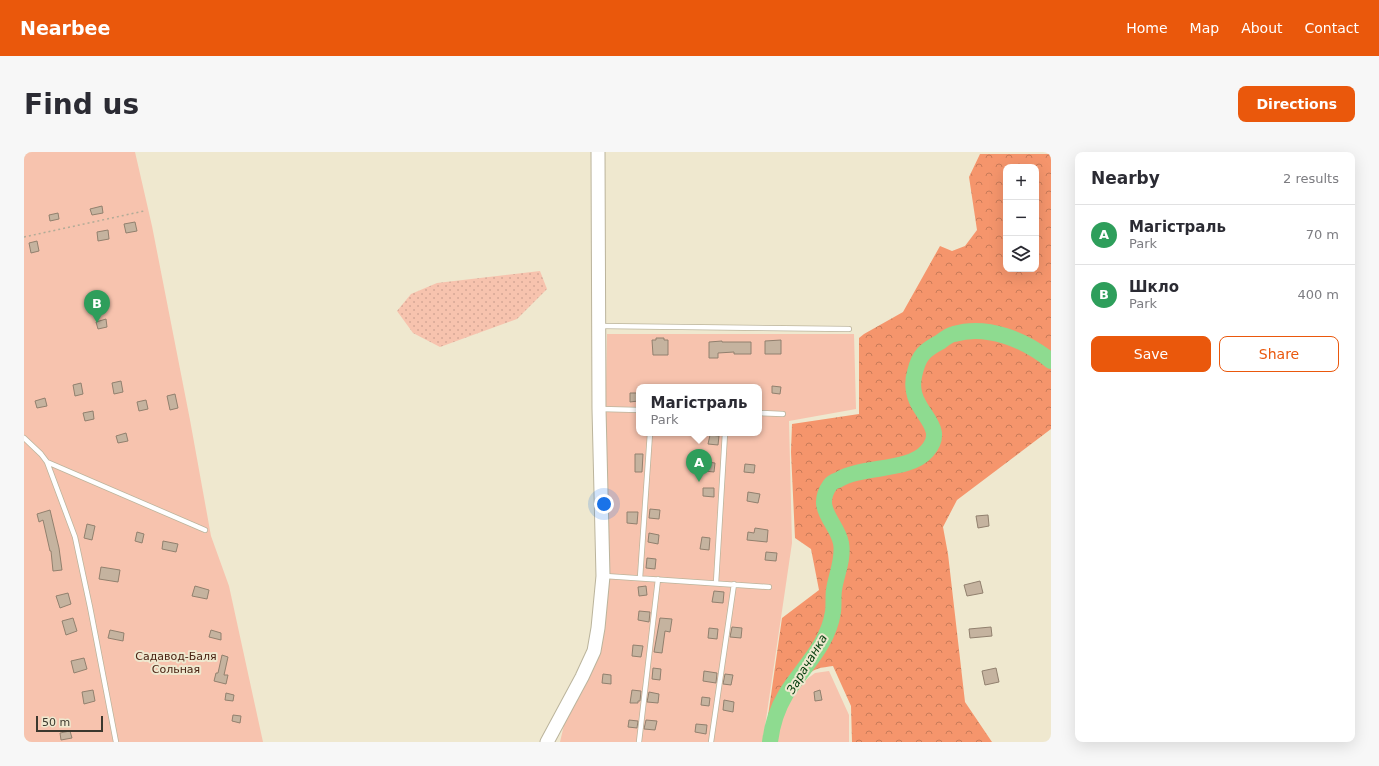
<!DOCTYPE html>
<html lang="en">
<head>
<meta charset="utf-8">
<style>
  :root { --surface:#fff; --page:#f7f7f7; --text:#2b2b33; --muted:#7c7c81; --line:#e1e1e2; --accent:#ea580c }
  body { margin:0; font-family:"DejaVu Sans",sans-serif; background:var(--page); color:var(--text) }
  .controls { position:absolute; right:12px; top:12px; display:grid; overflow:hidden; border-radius:8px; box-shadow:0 4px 16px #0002 }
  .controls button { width:36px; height:36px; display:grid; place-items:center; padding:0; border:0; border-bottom:1px solid var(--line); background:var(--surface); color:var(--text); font:20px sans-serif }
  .scale { position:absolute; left:12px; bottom:10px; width:67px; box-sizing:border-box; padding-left:4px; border:2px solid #3b382e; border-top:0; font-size:11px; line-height:14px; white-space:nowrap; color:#3b382e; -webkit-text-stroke:3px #efe8cf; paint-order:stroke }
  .you { position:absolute; left:580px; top:352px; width:14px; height:14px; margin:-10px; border:3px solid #fff; border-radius:50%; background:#1a73e8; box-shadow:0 0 0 6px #1a73e833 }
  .badge { display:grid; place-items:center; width:26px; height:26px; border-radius:50%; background:var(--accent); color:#fff; font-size:13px; font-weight:700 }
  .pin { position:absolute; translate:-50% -33px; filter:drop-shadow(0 1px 2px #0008) }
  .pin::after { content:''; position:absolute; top:21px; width:14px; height:12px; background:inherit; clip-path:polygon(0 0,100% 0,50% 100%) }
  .popup { position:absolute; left:612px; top:232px; width:126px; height:52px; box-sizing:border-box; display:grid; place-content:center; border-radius:8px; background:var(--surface); filter:drop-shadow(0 1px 3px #0005); font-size:13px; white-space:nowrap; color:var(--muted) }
  .popup b { font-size:15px; color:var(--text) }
  .popup::after { content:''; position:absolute; left:50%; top:100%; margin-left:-8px; border:8px solid transparent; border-top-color:var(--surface) }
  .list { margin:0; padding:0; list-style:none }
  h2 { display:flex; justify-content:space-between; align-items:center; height:52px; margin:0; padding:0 16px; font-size:17px }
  h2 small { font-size:13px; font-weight:400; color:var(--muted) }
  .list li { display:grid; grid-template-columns:26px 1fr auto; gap:12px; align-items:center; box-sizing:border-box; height:60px; padding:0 16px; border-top:1px solid var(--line) }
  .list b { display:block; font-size:15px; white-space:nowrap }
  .list p { margin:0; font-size:13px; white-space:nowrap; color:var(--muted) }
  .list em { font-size:13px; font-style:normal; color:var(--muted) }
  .actions { display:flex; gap:8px; padding:12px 16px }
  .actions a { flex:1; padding:9px 0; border:1px solid var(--accent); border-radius:8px; text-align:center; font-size:14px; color:var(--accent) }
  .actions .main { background:var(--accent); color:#fff }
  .icon { flex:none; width:22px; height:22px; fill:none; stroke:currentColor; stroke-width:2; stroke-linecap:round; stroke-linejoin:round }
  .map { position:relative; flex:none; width:1027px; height:590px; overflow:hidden; border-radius:8px }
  header { display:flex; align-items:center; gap:24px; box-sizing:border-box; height:56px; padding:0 20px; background:var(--accent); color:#fff }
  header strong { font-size:19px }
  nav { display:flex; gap:22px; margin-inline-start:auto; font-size:14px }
  .intro { display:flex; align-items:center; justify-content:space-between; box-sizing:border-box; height:96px; padding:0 24px }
  h1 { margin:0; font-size:28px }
  .button { padding:10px 18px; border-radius:8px; background:var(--accent); color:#fff; font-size:14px; font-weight:700 }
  main { display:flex; gap:24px; padding:0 24px }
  aside { flex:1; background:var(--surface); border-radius:8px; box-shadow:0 4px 16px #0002 }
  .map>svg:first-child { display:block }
  .grass { fill:url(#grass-dots) }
  .forest { fill:url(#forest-crowns); fill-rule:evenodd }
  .garden { fill:#f7c3ae; fill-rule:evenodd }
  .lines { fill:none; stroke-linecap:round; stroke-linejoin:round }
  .river { stroke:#8edb90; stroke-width:16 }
  .building { fill:#c5b39f; stroke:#91806e }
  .lane-casing { stroke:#bbb49c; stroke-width:6 }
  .secondary-casing { stroke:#bbb49c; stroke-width:15 }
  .path { stroke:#b1ab97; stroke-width:1.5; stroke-dasharray:2 3; stroke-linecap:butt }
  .lane { stroke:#fff; stroke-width:4.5 }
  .secondary { stroke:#fff; stroke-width:13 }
  .labels { text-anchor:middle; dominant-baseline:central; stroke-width:4; stroke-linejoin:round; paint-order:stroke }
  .park-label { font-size:11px; fill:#492313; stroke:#efe8cf }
  .water-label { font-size:12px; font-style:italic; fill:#074010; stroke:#efe8cf }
</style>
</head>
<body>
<header>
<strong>Nearbee</strong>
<nav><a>Home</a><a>Map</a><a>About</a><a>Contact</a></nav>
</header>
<div class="intro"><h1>Find us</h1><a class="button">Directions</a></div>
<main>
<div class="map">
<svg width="1027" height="590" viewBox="0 0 1027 590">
  <defs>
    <pattern id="grass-dots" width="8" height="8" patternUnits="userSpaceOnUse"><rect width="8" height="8" fill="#f7c3ae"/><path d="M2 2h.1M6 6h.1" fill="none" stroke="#d5a896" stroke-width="1.8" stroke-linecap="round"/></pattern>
    <pattern id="forest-crowns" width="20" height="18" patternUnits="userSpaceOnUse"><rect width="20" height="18" fill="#f5956c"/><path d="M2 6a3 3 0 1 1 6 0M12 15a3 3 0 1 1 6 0" fill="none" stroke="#c87b59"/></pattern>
  </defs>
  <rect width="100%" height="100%" fill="#efe8cf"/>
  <!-- grass -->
  <path class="grass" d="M 516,119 L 523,137 L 493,167 L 416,195 L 389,181 L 373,159 L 387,142 L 413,131 Z"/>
  <!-- forest -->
  <path class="forest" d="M 1025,0 L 1027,0 L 1027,277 L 933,348 L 919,375 L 924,402 L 941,550 L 968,590 L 828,590 L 827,554 L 809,514 C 804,515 798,515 793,517 C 774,524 759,557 751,574 L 742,578 L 758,466 L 795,438 L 787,397 L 771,386 L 767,300 L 768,272 L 835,262 L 835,186 L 840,182 L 879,160 L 916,94 L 928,99 L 941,94 L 953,78 L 945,25 L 956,2 L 1024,2 ZM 982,15 L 1012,15 L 1012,117 L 982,117 Z"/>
  <!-- garden -->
  <path class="garden" d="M 0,0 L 111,0 L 128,74 L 166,268 L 187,384 L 205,434 L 239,590 L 0,590 Z
    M 583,182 L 830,182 L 832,257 L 765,269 L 768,391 L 740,581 L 752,576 L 764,550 L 783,527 L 791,521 L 805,519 L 825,563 L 825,590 L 536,590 L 540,573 L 563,530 L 577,488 ZM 615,235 L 735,235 L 735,281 L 615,281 Z"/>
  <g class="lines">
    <!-- river -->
    <path class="river" d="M 746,590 C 748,573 753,557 762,542 C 779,515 804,493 809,460 C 810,453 809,445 810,438 C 812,423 820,407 817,391 C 813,370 789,357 806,333 C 808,330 811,329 814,328 C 839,313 885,320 903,299 C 920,280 902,267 894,251 C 889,242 888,230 891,220 C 895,203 901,198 916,190 C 920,187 925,183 930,182 C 963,172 1001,188 1027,209"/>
  </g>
  <!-- building -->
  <path class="building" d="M 78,54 L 79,61 L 68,63 L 66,57 Z
    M 34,61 L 35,67 L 26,69 L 25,63 Z
    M 111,70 L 113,79 L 102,81 L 100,72 Z
    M 84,78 L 85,87 L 74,89 L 73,80 Z
    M 13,89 L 15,99 L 7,101 L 5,91 Z
    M 82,167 L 83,175 L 74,177 L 72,170 Z
    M 632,186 L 640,186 L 640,188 L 644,188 L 644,203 L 629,203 L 628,188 L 632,188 Z
    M 757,188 L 757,202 L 741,202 L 741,189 Z
    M 698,189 L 698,190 L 727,190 L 727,202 L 710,202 L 710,200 L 694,201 L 694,206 L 685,206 L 685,190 Z
    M 97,229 L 99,240 L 90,242 L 88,231 Z
    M 57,231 L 59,242 L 51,244 L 49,233 Z
    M 748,234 L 757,235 L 756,242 L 748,241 Z
    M 606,241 L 614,241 L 614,249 L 606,250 Z
    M 151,242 L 154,256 L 146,258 L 143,244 Z
    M 21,246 L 23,254 L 13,256 L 11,249 Z
    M 122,248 L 124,257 L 115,259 L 113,250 Z
    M 69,259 L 70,267 L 61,269 L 59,261 Z
    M 102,281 L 104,289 L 94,291 L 92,284 Z
    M 686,283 L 695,284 L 694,293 L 684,292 Z
    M 611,302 L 619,302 L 618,320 L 611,320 Z
    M 683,310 L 691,311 L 690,320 L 681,319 Z
    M 721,312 L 731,313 L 730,321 L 720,320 Z
    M 679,336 L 690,336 L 690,345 L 679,344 Z
    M 724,340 L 736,342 L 734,351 L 723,349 Z
    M 626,357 L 636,358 L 635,367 L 625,366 Z
    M 26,358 L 35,396 L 38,418 L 29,419 L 27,399 L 26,399 L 19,368 L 15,370 L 13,362 Z
    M 603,360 L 614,360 L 613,372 L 603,371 Z
    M 964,363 L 965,374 L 954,376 L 952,364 Z
    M 63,372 L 71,374 L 68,388 L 60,386 Z
    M 731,376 L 744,378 L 743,390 L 723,388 L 724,380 L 730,381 Z
    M 113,380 L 120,382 L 118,391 L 111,389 Z
    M 625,381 L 635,383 L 634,392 L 624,390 Z
    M 678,385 L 686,386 L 685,398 L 676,397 Z
    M 139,389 L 154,392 L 152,400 L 138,397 Z
    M 742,400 L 753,401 L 752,409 L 741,408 Z
    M 623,406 L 632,407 L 631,417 L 622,416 Z
    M 77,415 L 96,418 L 94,430 L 75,427 Z
    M 956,429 L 959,441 L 943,444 L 940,433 Z
    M 171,434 L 185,438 L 183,447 L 168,444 Z
    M 622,434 L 623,443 L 615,444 L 614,435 Z
    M 690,439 L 700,440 L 699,451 L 688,450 Z
    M 44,441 L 47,452 L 36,456 L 32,444 Z
    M 615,459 L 626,460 L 625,470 L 614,468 Z
    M 49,466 L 53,479 L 42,483 L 38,469 Z
    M 636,466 L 648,467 L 646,480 L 641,479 L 638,501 L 630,500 Z
    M 708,475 L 718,476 L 717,486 L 706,485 Z
    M 967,475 L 968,484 L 946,486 L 945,477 Z
    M 685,476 L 694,477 L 693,487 L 684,486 Z
    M 86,478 L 100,481 L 99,489 L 84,486 Z
    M 187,478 L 197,481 L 197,488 L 185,485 Z
    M 609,493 L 619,494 L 617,505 L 608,504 Z
    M 198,503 L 204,505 L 200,523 L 204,523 L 202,532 L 190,529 L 192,521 L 194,521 Z
    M 60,506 L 63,517 L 50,521 L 47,509 Z
    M 629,516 L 637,517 L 636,528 L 628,527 Z
    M 972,516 L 975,530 L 961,533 L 958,519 Z
    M 680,519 L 693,521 L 692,531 L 679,529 Z
    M 579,522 L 587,523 L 587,532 L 578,531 Z
    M 701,522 L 709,523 L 707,533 L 699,532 Z
    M 69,538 L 71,549 L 60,552 L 58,540 Z
    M 608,538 L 617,539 L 616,549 L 614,549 L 614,551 L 606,551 Z
    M 796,538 L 798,548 L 791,549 L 790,540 Z
    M 625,540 L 635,542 L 634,551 L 623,550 Z
    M 202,541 L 210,543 L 209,549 L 201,548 Z
    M 678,545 L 686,546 L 685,554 L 677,553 Z
    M 700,548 L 710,550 L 709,560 L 699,558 Z
    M 209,563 L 217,564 L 216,571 L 208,569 Z
    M 605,568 L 614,569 L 613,576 L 604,575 Z
    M 622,568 L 633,569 L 631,578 L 620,577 Z
    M 672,572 L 683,573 L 682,582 L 671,580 Z
    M 46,579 L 48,586 L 37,588 L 36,581 Z"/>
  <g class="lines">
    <defs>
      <path id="lane" d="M 576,174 L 825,177
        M 577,257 L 615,258
        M 735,261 L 759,262
        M 0,286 L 17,302 L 23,310 L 181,378
        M 23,310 L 51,385 L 66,455 L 92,590
        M 581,424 L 745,435
        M 616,426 L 626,281
        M 692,431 L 701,281
        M 615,590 L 634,427
        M 687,590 L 710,432"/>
      <path id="secondary" d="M 523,590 L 558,525 L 570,499 L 574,476 L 579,424 L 575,257 L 574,0"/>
    </defs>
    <!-- lane casing -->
    <use href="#lane" class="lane-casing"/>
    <!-- secondary casing -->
    <use href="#secondary" class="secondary-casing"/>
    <!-- path -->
    <path class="path" d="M 0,85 L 120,59"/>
    <!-- lane -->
    <use href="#lane" class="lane"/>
    <!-- secondary -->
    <use href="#secondary" class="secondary"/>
  </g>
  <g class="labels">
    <!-- park labels -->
    <g class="park-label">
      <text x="152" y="504">Садавод-Баля<tspan x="152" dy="13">Сольная</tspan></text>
    </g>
    <!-- water labels -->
    <g class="water-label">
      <text transform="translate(783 512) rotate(-59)">Зарачанка</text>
    </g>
  </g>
</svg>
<div class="controls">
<button>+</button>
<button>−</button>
<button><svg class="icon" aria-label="layers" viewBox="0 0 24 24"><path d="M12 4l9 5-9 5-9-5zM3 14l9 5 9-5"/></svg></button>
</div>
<div class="scale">50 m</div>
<div class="you"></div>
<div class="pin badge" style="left:675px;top:330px;background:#2e9e5b">A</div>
<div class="popup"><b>Магістраль</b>Park</div>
<div class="pin badge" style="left:73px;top:171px;background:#2e9e5b">B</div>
</div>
<aside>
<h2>Nearby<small>2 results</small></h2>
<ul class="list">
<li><span class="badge" style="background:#2e9e5b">A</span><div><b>Магістраль</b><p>Park</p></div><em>70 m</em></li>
<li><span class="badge" style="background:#2e9e5b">B</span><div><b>Шкло</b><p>Park</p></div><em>400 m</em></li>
</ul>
<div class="actions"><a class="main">Save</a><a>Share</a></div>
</aside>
</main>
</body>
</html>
